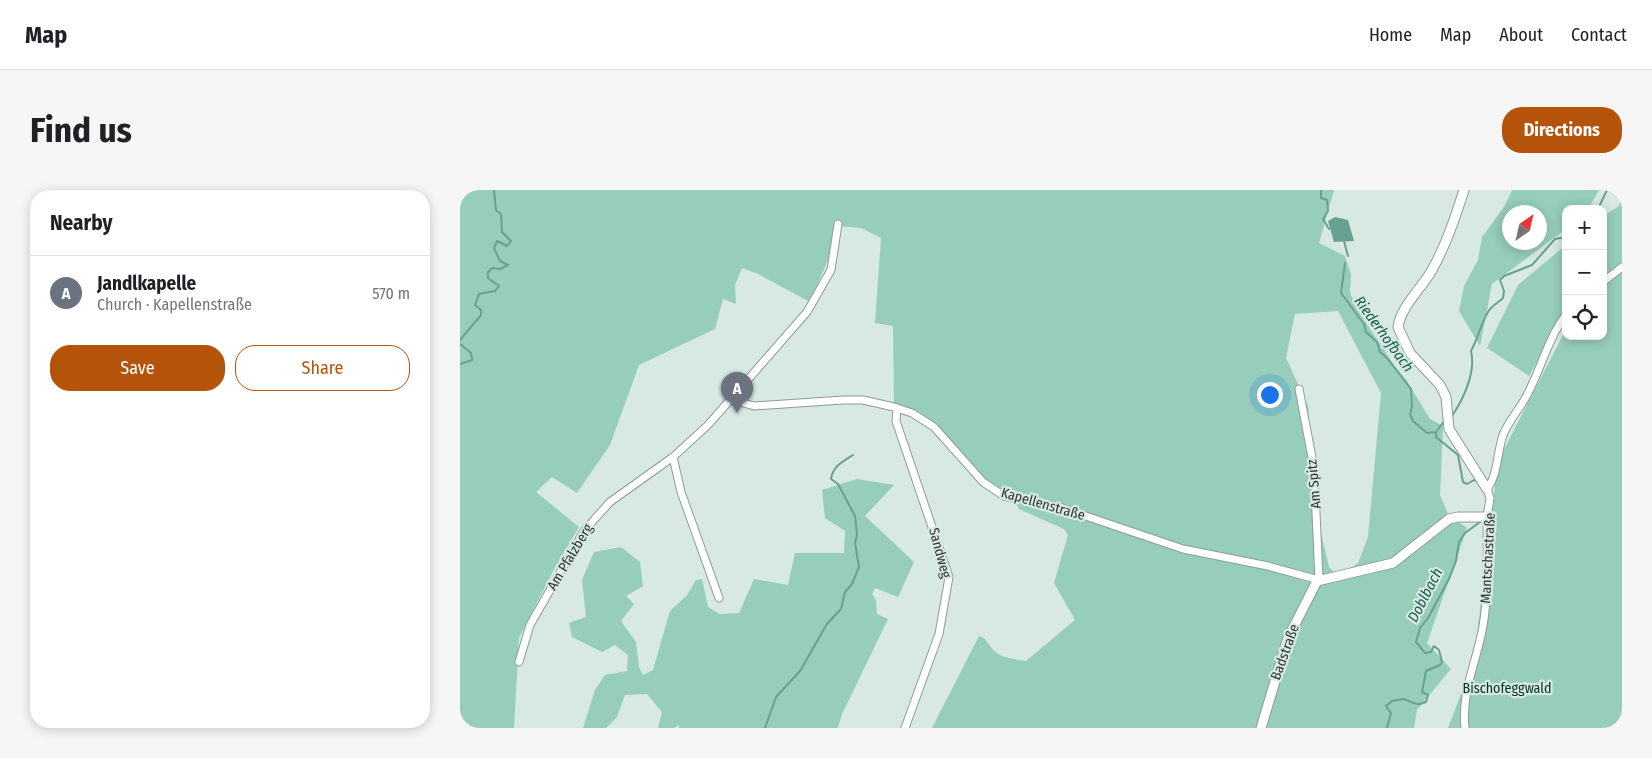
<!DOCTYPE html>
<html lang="en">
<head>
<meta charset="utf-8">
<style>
  :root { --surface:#fff; --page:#f6f6f6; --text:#202124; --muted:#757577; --line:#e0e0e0; --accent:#b45309 }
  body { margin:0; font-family:"Fira Sans Condensed",sans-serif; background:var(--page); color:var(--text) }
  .controls { position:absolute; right:15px; top:15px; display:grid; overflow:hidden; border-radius:10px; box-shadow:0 2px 12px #0003 }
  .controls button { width:45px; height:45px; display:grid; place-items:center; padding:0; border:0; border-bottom:1px solid var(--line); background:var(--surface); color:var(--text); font:25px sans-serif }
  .compass { position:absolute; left:1042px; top:15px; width:45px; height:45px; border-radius:50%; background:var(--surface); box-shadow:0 2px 12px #0003; rotate:34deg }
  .you { position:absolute; left:809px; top:204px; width:18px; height:18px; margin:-12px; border:4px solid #fff; border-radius:50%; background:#1a73e8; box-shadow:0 0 0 8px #1a73e833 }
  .badge { display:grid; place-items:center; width:32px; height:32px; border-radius:50%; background:var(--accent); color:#fff; font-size:16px; font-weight:700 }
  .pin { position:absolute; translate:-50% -41px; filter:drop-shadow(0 1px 2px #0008) }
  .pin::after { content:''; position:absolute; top:26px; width:18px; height:15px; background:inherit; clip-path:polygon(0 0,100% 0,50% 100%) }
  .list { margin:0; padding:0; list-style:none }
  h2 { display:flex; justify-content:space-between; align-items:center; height:65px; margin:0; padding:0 20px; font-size:21px }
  h2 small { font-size:16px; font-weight:400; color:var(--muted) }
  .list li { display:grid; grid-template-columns:32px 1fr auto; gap:15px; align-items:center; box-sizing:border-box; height:75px; padding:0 20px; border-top:1px solid var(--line) }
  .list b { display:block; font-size:19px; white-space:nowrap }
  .list p { margin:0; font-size:16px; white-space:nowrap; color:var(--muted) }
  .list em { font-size:16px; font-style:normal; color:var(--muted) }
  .actions { display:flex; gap:10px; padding:15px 20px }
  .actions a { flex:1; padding:11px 0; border:1px solid var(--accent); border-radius:20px; text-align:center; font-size:18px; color:var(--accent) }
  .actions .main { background:var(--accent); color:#fff }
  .icon { flex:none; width:28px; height:28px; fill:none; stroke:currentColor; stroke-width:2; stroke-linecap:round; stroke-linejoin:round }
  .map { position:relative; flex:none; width:1162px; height:538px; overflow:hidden; border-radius:20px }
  header { display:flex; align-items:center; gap:30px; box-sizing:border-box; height:70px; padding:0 25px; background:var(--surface); border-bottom:1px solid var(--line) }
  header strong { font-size:24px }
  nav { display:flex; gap:28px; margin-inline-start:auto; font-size:18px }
  .intro { display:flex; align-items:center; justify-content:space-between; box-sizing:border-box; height:120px; padding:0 30px }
  h1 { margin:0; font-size:35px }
  .button { padding:12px 22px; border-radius:20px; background:var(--accent); color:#fff; font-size:18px; font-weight:700 }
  main { display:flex; gap:30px; padding:0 30px }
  aside { flex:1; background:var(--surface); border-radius:20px; box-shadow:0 2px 12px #0003 }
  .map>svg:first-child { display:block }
  .green { fill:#96cdbb; fill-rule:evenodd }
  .water { fill:#68a18f }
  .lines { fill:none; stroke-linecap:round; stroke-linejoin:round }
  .stream { stroke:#68a18f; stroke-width:2 }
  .minor-casing { stroke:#8d9c96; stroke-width:9 }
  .tertiary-casing { stroke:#8d9c96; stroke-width:11 }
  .minor { stroke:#fff; stroke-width:7 }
  .tertiary { stroke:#fff; stroke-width:9 }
  .labels { text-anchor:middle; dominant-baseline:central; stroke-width:4.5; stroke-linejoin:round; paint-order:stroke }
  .street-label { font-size:14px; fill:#303734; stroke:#d8e8e2 }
  .park-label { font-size:14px; fill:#003327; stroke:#d8e8e2 }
  .water-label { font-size:15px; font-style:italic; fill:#165f4d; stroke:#d8e8e2 }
</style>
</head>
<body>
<header>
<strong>Map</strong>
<nav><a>Home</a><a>Map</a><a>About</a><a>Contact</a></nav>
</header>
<div class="intro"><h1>Find us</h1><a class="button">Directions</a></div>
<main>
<aside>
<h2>Nearby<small></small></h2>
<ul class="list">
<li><span class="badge" style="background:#6b7280">A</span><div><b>Jandlkapelle</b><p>Church · Kapellenstraße</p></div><em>570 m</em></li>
</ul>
<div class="actions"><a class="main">Save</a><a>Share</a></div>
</aside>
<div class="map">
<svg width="1162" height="538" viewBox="0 0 1162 538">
  <rect width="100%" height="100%" fill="#d8e8e2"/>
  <!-- green -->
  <path class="green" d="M 0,0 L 874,0 L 859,53 L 885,66 L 891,84 L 890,102 L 895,116 L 934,175 L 947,191 L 970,229 L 983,236 L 980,305 L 988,324 L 1007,338 L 967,453 L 991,479 L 957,520 L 954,538 L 472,538 L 519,446 C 528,448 529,458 537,463 C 545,469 556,469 566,471 L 615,430 L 594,393 L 608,345 L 604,339 L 559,319 L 551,305 L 526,291 L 475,233 L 434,213 L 433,136 L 415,133 L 421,48 L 401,38 L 377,36 L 371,63 L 350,112 L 298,84 L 282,78 L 275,95 L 276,114 L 263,109 L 255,139 L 179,175 L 150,255 L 117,303 L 92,287 L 76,302 L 119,337 L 93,381 L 59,448 L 54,538 L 0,538 ZM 878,121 L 921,203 L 908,347 L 898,373 L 885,382 L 876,384 L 869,377 L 855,317 L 848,216 L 826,168 L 835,124 Z
    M 1052,0 L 1139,0 L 1128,19 L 1106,19 L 1106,39 L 1032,94 L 1020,156 L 999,121 L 1004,96 L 1018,70 L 1022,47 L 1044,17 ZM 1050,22 L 1080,22 L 1080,52 L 1050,52 Z
    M 1162,5 L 1162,74 L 1143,85 L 1143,26 L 1159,16 Z
    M 1106,55 L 1106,119 L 1069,186 L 1027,158 L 1058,95 Z
    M 1162,77 L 1162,538 L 988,538 L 1014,470 L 1038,271 L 1106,139 L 1106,146 L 1143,146 L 1143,96 Z
    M 397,289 L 434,295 L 405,326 L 454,372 L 438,407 L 415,398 L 412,404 L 416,410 L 417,424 L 428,429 L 382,524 L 378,538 L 219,538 L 219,535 L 214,538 L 198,538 L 202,522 L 187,504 L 165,505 L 157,527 L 146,538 L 123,538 L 135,500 L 145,485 L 167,481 L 168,465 L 155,455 L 142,462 L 112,447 L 109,433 L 126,427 L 122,390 L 134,362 L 161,357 L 180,372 L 183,396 L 166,406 L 174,414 L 161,431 L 176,452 L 179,477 L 183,485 L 193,480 L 210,421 L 227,405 L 236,390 L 242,389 L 248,417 L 260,424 L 279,423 L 294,389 L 328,395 L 335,363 L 384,363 L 385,341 L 365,328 L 362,300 Z"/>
  <!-- water -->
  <path class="water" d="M 875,27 L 888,30 L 894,51 L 874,52 L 868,31 Z"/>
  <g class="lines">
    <!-- stream -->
    <path class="stream" d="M 861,0 L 861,8 L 867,10 L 868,21 L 863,29 L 869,39
      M 1138,19 L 1147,0
      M 884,51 L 888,66
      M 885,73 L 881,103 L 904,134 L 906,142 L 917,152 L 920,162 L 927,168 L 951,199 L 952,217 L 950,224 L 953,231 L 967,243 L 976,242
      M 0,150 L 21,125 L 21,120 L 15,115 L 19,104 L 35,101 L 39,96 L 28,88 L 28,82 L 32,78 L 40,79 L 48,75 L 40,71 L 34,58 L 37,51 L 47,56 L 51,51 L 42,42 L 41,24 L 36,20 L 34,0
      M 0,154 L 11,163 L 12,170 L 0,174
      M 992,226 C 1004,208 1016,182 1011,161 C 1018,148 1021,134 1028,122 C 1030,117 1039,112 1043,108 L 1044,101 L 1040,90 L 1044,86 L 1072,75 L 1095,49 L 1106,47
      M 985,230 L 976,242 L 976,247 L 998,265 L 1003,292 L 1007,294 L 1014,290 L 1019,293
      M 305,538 L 316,507 L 340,481 L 367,434 L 381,419 L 385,402 L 392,394 L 399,377 L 395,353 L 397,345 L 395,326 L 378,294 L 371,289 C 373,276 382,272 393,265
      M 927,538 L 931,523 L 926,516 L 932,511 L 943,509 C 952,511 955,517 966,512 L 968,505 L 962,502 L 966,481 L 980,475 L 982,472 L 979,460 L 974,456 L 971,462 L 965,463 L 956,452 L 960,438 L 968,428 L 989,389 L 996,371 L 999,352 L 1005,343 L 1020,332"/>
    <defs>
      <path id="minor" d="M 1143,92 L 1162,77
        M 270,209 L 294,216 L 383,210 L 403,210 L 434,217 L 452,223 L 474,237 L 523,292 L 544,306 L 599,317 L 723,359 L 808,376 L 859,390 L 854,278 L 839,199
        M 437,218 L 436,231 L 489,387 L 479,444 L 445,538
        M 213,267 L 221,302 L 259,408
        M 59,472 L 70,435 L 124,341 L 150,312 L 213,267 L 248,235 L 347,122 L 371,80 L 378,34
        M 1005,538 C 1001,501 1017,471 1023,436 C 1029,400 1027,364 1027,327 L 1030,308 L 1027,299 C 1038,285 1037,262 1043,245 C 1049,230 1060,219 1067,205 C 1081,179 1088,148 1106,125"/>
      <path id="tertiary" d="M 1004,0 C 995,28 986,55 972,80 C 962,98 941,116 938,137 L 950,163 L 980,195 L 986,207 L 989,239 L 1027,299
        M 801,538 L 828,448 L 857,391 L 933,373 L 989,329 L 998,327 L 1027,327"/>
    </defs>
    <!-- minor casing -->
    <use href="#minor" class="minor-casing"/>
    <!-- tertiary casing -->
    <use href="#tertiary" class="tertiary-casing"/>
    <!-- minor -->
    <use href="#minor" class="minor"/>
    <!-- tertiary -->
    <use href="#tertiary" class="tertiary"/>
  </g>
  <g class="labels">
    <!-- street labels -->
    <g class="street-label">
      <text transform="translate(854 294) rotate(-95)">Am Spitz</text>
      <text transform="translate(583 314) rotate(16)">Kapellenstraße</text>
      <text transform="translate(480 363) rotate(75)">Sandweg</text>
      <text transform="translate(110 367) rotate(-59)">Am Pfalzberg</text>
      <text transform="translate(1028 368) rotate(-87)">Mantschastraße</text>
      <text transform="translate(825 462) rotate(-70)">Badstraße</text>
    </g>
    <!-- park labels -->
    <g class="park-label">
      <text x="1047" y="498">Bischofeggwald</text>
    </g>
    <!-- water labels -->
    <g class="water-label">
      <text transform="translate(924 144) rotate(54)">Riederhofbach</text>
      <text transform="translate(965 405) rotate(-63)">Doblbach</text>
    </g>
  </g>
</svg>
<div class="controls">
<button>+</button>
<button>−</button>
<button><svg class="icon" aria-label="locate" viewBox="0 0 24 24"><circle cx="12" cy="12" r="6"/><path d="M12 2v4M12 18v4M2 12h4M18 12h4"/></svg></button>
</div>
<svg class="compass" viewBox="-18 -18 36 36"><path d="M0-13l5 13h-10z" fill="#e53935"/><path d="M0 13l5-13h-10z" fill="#757577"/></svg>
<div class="you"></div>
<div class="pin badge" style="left:277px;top:223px;background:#6b7280">A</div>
</div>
</main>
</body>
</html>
